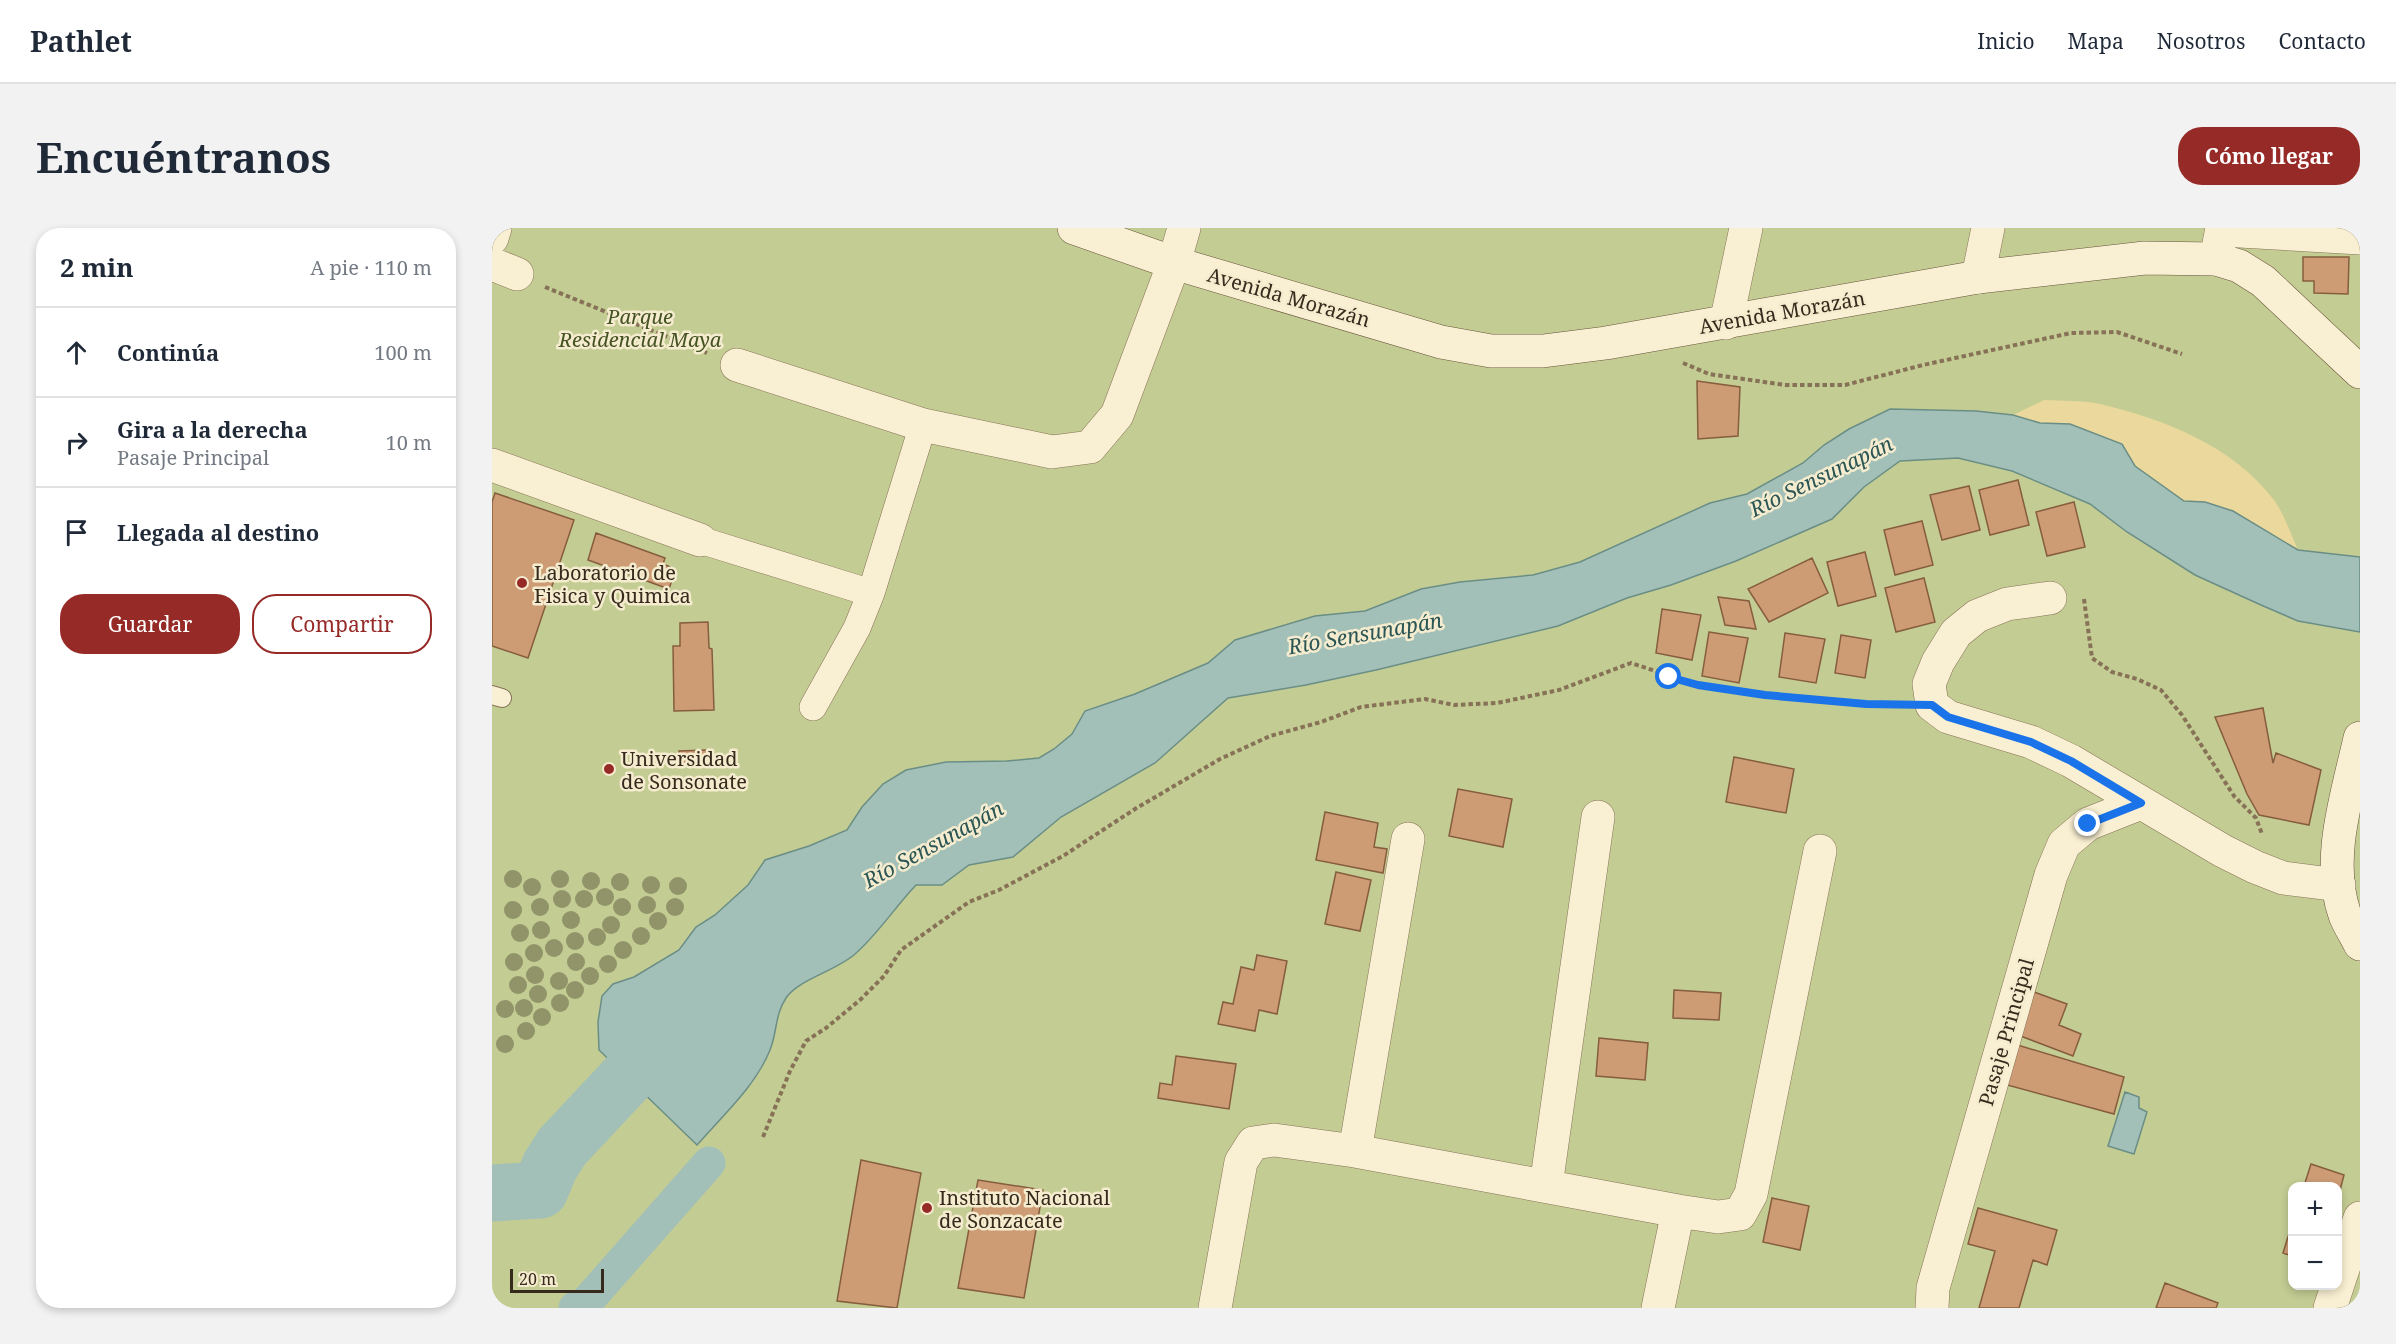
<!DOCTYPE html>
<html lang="es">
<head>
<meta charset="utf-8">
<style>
  :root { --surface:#fff; --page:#f2f2f3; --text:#1f2937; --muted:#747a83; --line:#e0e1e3; --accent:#962a27 }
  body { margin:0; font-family:"Noto Serif",serif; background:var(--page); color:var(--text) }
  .controls { position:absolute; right:18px; bottom:18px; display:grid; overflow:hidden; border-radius:12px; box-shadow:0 3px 9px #0003 }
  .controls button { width:54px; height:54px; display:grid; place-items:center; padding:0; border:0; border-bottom:2px solid var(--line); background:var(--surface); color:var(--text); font:30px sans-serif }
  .scale { position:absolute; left:18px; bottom:15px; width:94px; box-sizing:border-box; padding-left:6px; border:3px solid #362a1c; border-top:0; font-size:16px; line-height:21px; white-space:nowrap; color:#362a1c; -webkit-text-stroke:4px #f5eccf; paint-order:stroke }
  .stop { position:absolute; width:18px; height:18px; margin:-14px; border:4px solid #1a73e8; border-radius:50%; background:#fff }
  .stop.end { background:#1a73e8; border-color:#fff; box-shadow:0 2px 6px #0008 }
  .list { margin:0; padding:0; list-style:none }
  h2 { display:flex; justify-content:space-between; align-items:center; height:78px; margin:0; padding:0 24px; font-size:26px }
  h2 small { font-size:20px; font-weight:400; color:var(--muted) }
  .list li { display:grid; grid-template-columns:39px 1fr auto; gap:18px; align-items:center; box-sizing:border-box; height:90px; padding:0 24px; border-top:2px solid var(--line) }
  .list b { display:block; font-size:22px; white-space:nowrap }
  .list p { margin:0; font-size:20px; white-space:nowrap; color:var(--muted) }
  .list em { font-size:20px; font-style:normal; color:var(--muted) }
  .actions { display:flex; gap:12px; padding:18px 24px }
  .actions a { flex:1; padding:14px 0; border:2px solid var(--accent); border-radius:24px; text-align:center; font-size:21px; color:var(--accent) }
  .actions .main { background:var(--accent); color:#fff }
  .icon { flex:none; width:33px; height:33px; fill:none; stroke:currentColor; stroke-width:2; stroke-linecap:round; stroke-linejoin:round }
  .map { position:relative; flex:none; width:1868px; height:1080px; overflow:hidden; border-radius:24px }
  header { display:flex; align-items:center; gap:36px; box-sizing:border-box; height:84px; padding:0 30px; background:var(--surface); border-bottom:2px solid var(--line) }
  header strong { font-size:28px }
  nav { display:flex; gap:33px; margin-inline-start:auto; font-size:21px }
  .intro { display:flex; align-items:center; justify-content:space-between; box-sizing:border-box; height:144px; padding:0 36px }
  h1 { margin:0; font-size:42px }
  .button { padding:15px 27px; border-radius:24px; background:var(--accent); color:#fff; font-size:21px; font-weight:700 }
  main { display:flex; gap:36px; padding:0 36px }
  aside { flex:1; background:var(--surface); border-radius:24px; box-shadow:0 3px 9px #0003 }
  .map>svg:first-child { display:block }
  .green { fill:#c3cc93; fill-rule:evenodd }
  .sand { fill:#ebd89c }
  .water { fill:#a2c0b8; stroke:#6a8e86; stroke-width:1.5 }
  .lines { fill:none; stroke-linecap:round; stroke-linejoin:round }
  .canal { stroke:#a2c0b8; stroke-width:33 }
  .river { stroke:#a2c0b8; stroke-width:57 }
  .building { fill:#cd9c75; stroke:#865d3d; stroke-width:1.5 }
  .service-casing { stroke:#877257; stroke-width:20 }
  .pedestrian-casing { stroke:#877257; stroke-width:28 }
  .minor-casing { stroke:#877257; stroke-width:34 }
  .tertiary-casing { stroke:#877257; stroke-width:34 }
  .secondary-casing { stroke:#68533b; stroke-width:34 }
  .path { stroke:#877257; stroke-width:4; stroke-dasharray:4.5 3; stroke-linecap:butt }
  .service { stroke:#f9efd2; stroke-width:18 }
  .pedestrian { stroke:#f9efd2; stroke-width:27 }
  .minor { stroke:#f9efd2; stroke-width:33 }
  .tertiary { stroke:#f9efd2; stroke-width:33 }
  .secondary { stroke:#f9efd2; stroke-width:33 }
  .tree { fill:#919369 }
  .route { stroke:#1a73e8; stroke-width:8 }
  .poi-dot { fill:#962a27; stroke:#f5eccf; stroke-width:2 }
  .labels { text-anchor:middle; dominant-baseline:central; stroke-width:5; stroke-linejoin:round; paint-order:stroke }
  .street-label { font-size:20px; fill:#362a1c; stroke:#f5eccf }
  .park-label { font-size:20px; font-style:italic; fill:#455322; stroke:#f5eccf }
  .poi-label { font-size:20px; fill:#362a1c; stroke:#f5eccf; text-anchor:start }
  .water-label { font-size:21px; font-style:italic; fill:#2b5655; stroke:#f5eccf }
</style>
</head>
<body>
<header>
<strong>Pathlet</strong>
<nav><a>Inicio</a><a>Mapa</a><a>Nosotros</a><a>Contacto</a></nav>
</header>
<div class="intro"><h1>Encuéntranos</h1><a class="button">Cómo llegar</a></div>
<main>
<aside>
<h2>2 min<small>A pie · 110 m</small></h2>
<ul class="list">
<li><svg class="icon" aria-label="ahead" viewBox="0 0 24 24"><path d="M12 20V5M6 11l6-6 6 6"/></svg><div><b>Continúa</b></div><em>100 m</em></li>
<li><svg class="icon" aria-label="right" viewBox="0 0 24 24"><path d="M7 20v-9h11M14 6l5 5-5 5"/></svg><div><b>Gira a la derecha</b><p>Pasaje Principal</p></div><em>10 m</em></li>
<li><svg class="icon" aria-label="arrive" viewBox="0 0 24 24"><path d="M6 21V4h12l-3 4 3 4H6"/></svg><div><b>Llegada al destino</b></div></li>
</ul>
<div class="actions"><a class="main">Guardar</a><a>Compartir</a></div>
</aside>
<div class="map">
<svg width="1868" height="1080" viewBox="0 0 1868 1080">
  <rect width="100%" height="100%" fill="#eee2bf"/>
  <!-- green -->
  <path class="green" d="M 0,0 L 1868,0 L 1868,1080 L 0,1080 ZM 1800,958 L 1846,958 L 1846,1058 L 1800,1058 Z"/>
  <!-- sand -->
  <path class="sand" d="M 1552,172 C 1570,173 1590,172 1608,176 C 1672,191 1741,218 1782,272 C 1792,286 1799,306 1806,322 L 1741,283 L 1713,274 L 1692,273 L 1643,238 L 1629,216 L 1578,196 L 1548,195 L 1521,187 Z"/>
  <!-- water -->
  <path class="water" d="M 1398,181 L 1484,183 L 1521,187 L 1548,195 L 1578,196 L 1630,216 L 1643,238 L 1692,273 L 1713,274 L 1741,283 L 1806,322 L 1868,329 L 1868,404 L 1806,393 L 1769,377 L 1703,347 L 1635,304 L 1598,276 L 1520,243 L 1466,230 L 1408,233 L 1372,259 L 1340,291 L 1244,333 L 1179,357 L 1135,370 L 1066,398 L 884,442 L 814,457 L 736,470 L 663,535 L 569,589 L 521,629 L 477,637 L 450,657 L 424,657 C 403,679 386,706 363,726 C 344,743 307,751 294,770 C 283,786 285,805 278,822 C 263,859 231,887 205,917 L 107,822 L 106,794 L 110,768 L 121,756 L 142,749 L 187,722 L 204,699 L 223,687 L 256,657 L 273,632 L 317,618 L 355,602 L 370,579 L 391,556 L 414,542 L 454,534 L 515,533 L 547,530 L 562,521 L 580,506 L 593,483 L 643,466 L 716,435 L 743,412 L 823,388 L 873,383 L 929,361 L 968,354 L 1041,347 L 1088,334 L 1218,275 L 1255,266 L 1311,235 L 1332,217 L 1357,201 Z
    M 1633,864 L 1647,869 L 1647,880 L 1655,884 L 1642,926 L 1616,918 Z"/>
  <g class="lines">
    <!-- canal -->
    <path class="canal" d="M 83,1080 L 92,1077 L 217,935"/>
    <!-- river -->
    <path class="river" d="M 0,965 L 48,962 L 58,938 L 70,919 L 189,792"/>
  </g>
  <!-- building -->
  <path class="building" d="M 1811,29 L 1857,29 L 1856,66 L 1822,65 L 1822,53 L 1811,53 Z
    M 1205,153 L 1248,159 L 1246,208 L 1206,211 Z
    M 1526,252 L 1537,297 L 1498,307 L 1487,262 Z
    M 1477,258 L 1488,302 L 1450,312 L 1438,267 Z
    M 3,265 L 82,292 L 36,430 L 0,418 L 0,274 Z
    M 1582,274 L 1593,319 L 1555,328 L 1544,284 Z
    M 1430,293 L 1441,337 L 1403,347 L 1392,302 Z
    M 104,305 L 173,330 L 171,336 L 178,339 L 175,347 L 181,349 L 177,361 L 96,332 Z
    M 1373,324 L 1384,368 L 1346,378 L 1335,334 Z
    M 1320,330 L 1336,365 L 1277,394 L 1256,361 Z
    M 1432,350 L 1443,394 L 1404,404 L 1393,360 Z
    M 1226,369 L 1257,373 L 1264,401 L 1233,397 Z
    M 1170,381 L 1209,387 L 1200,432 L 1164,425 Z
    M 216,394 L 217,420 L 220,421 L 222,482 L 182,483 L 181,418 L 188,418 L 188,395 Z
    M 1217,404 L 1256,410 L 1247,455 L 1210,448 Z
    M 1293,405 L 1333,411 L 1324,455 L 1287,449 Z
    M 1349,407 L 1379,412 L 1373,450 L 1343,445 Z
    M 1771,480 L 1781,535 L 1784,525 L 1829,542 L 1817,597 L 1767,587 L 1755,566 L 1723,489 Z
    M 214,522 L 215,536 L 187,537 L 187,523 Z
    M 1242,529 L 1302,541 L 1294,585 L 1234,574 Z
    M 966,561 L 1020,571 L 1011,619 L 957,608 Z
    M 833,584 L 886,595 L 882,619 L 895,621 L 891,645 L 824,632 Z
    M 844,644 L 879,652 L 868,703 L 833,696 Z
    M 765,727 L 795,733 L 785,786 L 767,782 L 763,803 L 726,796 L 731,774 L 741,776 L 749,739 L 762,742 Z
    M 1182,762 L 1229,765 L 1227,792 L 1181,790 Z
    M 1542,764 L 1575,776 L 1567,797 L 1589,806 L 1581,828 L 1526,807 Z
    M 1107,810 L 1156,815 L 1153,852 L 1104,848 Z
    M 1519,815 L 1632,849 L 1622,886 L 1508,855 Z
    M 684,828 L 744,836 L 737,881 L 666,870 L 668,855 L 680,857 Z
    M 369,932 L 429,945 L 405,1080 L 345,1073 Z
    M 1819,936 L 1852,947 L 1846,970 L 1846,958 L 1812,958 Z
    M 486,952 L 551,962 L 532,1070 L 466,1060 Z
    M 1280,970 L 1317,978 L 1308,1022 L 1271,1014 Z
    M 1486,980 L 1565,1002 L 1555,1037 L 1541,1032 L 1527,1080 L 1487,1080 L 1503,1023 L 1476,1016 Z
    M 1800,996 L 1800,1028 L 1791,1025 Z
    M 1673,1055 L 1726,1075 L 1724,1080 L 1664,1080 Z"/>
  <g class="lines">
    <defs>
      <path id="service" d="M 0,467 L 10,470"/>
      <path id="pedestrian" d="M 208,312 L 379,365
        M 321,479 L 365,400 L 379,365 L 431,197"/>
      <path id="minor" d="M 1730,2 L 1868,10
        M 0,10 L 3,0
        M 0,36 L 25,46
        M 1486,49 L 1496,0
        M 1234,95 L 1254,0
        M 245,137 L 431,197 L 560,224 L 598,219 L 625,187 L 682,35 L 692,0
        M 0,237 L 208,312
        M 1558,370 L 1515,376 L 1485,388 L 1464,405 L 1446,434 L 1437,456 L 1440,477 L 1456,489 L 1539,514 L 1579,533 L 1731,623 L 1763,639 L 1791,650 L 1847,657
        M 863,923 L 916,611
        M 1054,958 L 1106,589
        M 723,1080 L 749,934 L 761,915 L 782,912 L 863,923 L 1186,983 L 1226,989 L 1248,986 L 1259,966 L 1328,623
        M 1166,1080 L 1186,983
        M 1440,1080 L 1441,1060 L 1559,647 L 1572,616 L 1596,596 L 1649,575
        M 1838,1080 L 1868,990"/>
      <path id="tertiary" d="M 1724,31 L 1730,0"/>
      <path id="secondary" d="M 582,0 L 682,35 L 949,114 L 999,123 L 1051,123 L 1114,115 L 1486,49 L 1653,30 L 1724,31 L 1747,38 L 1771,53 L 1868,144
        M 1868,510 C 1856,565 1833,631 1853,687 C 1857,697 1863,706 1868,716"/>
    </defs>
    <!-- service casing -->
    <use href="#service" class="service-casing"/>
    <!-- pedestrian casing -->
    <use href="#pedestrian" class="pedestrian-casing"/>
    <!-- minor casing -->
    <use href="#minor" class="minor-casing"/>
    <!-- tertiary casing -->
    <use href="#tertiary" class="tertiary-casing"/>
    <!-- secondary casing -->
    <use href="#secondary" class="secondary-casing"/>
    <!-- path -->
    <path class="path" d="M 53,59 L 215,125
      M 1191,135 L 1217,146 L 1293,157 L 1353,157 L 1431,137 L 1579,105 L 1625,104 L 1690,126
      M 1592,371 L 1600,430 L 1620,444 L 1645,451 L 1669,462 L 1690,487 L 1742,568 L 1764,590 L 1770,606
      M 271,909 L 298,843 L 314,813 L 334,800 L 368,772 L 392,748 L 409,722 L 477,674 L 507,662 L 571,628 L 643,581 L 728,531 L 778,508 L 829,494 L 869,479 L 933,471 L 962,477 L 1005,475 L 1067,462 L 1139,435 L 1206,457 L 1237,463 L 1374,476 L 1406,476"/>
    <!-- service -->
    <use href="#service" class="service"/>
    <!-- pedestrian -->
    <use href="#pedestrian" class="pedestrian"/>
    <!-- minor -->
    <use href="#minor" class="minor"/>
    <!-- tertiary -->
    <use href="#tertiary" class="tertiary"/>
    <!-- secondary -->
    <use href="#secondary" class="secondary"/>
  </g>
  <!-- trees -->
  <g class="tree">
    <circle cx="21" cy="651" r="9"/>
    <circle cx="68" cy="651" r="9"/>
    <circle cx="99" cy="653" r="9"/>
    <circle cx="128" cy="654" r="9"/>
    <circle cx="159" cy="657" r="9"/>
    <circle cx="186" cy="658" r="9"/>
    <circle cx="40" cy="659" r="9"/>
    <circle cx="113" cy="669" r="9"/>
    <circle cx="70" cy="671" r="9"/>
    <circle cx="92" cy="671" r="9"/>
    <circle cx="155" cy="677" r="9"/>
    <circle cx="48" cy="679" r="9"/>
    <circle cx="130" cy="679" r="9"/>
    <circle cx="183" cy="679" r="9"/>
    <circle cx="21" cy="682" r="9"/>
    <circle cx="79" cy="692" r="9"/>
    <circle cx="166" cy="693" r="9"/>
    <circle cx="119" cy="697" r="9"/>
    <circle cx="49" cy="702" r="9"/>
    <circle cx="28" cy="705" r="9"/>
    <circle cx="149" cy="708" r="9"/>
    <circle cx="105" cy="709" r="9"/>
    <circle cx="83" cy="713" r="9"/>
    <circle cx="62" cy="720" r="9"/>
    <circle cx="131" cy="722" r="9"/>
    <circle cx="42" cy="725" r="9"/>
    <circle cx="22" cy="734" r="9"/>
    <circle cx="84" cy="734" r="9"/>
    <circle cx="116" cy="736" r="9"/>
    <circle cx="43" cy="747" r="9"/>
    <circle cx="98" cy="748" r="9"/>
    <circle cx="67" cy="753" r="9"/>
    <circle cx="26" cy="757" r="9"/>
    <circle cx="83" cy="762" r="9"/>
    <circle cx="46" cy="766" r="9"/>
    <circle cx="68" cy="775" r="9"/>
    <circle cx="32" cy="780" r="9"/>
    <circle cx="13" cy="781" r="9"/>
    <circle cx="50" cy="789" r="9"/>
    <circle cx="34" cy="803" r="9"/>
    <circle cx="13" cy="816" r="9"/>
  </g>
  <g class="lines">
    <!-- route -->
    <path class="route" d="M 1177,449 L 1206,457 L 1273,467 L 1374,476 L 1440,477 L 1456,489 L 1539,514 L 1579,533 L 1649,575 L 1596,596"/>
  </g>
  <!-- markers -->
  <g class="poi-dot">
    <circle cx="30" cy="355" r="6"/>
    <circle cx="117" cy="541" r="6"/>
    <circle cx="435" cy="980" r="6"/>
  </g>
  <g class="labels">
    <!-- street labels -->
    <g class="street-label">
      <text transform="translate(797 69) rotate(16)">Avenida Morazán</text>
      <text transform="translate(1290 84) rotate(-10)">Avenida Morazán</text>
      <text transform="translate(1514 804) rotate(-74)">Pasaje Principal</text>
    </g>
    <!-- park labels -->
    <g class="park-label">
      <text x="148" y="88">Parque<tspan x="148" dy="23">Residencial Maya</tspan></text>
    </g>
    <!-- poi labels -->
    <g class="poi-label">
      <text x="42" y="344">Laboratorio de<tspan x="42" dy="23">Fisica y Quimica</tspan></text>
      <text x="129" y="530">Universidad<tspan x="129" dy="23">de Sonsonate</tspan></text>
      <text x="447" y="969">Instituto Nacional<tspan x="447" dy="23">de Sonzacate</tspan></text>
    </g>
    <!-- water labels -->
    <g class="water-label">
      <text transform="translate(1329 248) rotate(-26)">Río Sensunapán</text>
      <text transform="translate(873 405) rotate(-10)">Río Sensunapán</text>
      <text transform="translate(441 616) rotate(-29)">Río Sensunapán</text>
    </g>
  </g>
</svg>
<div class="controls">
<button>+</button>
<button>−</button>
</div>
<div class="scale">20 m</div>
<div class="stop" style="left:1177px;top:449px"></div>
<div class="stop end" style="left:1596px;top:596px"></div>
</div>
</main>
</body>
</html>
